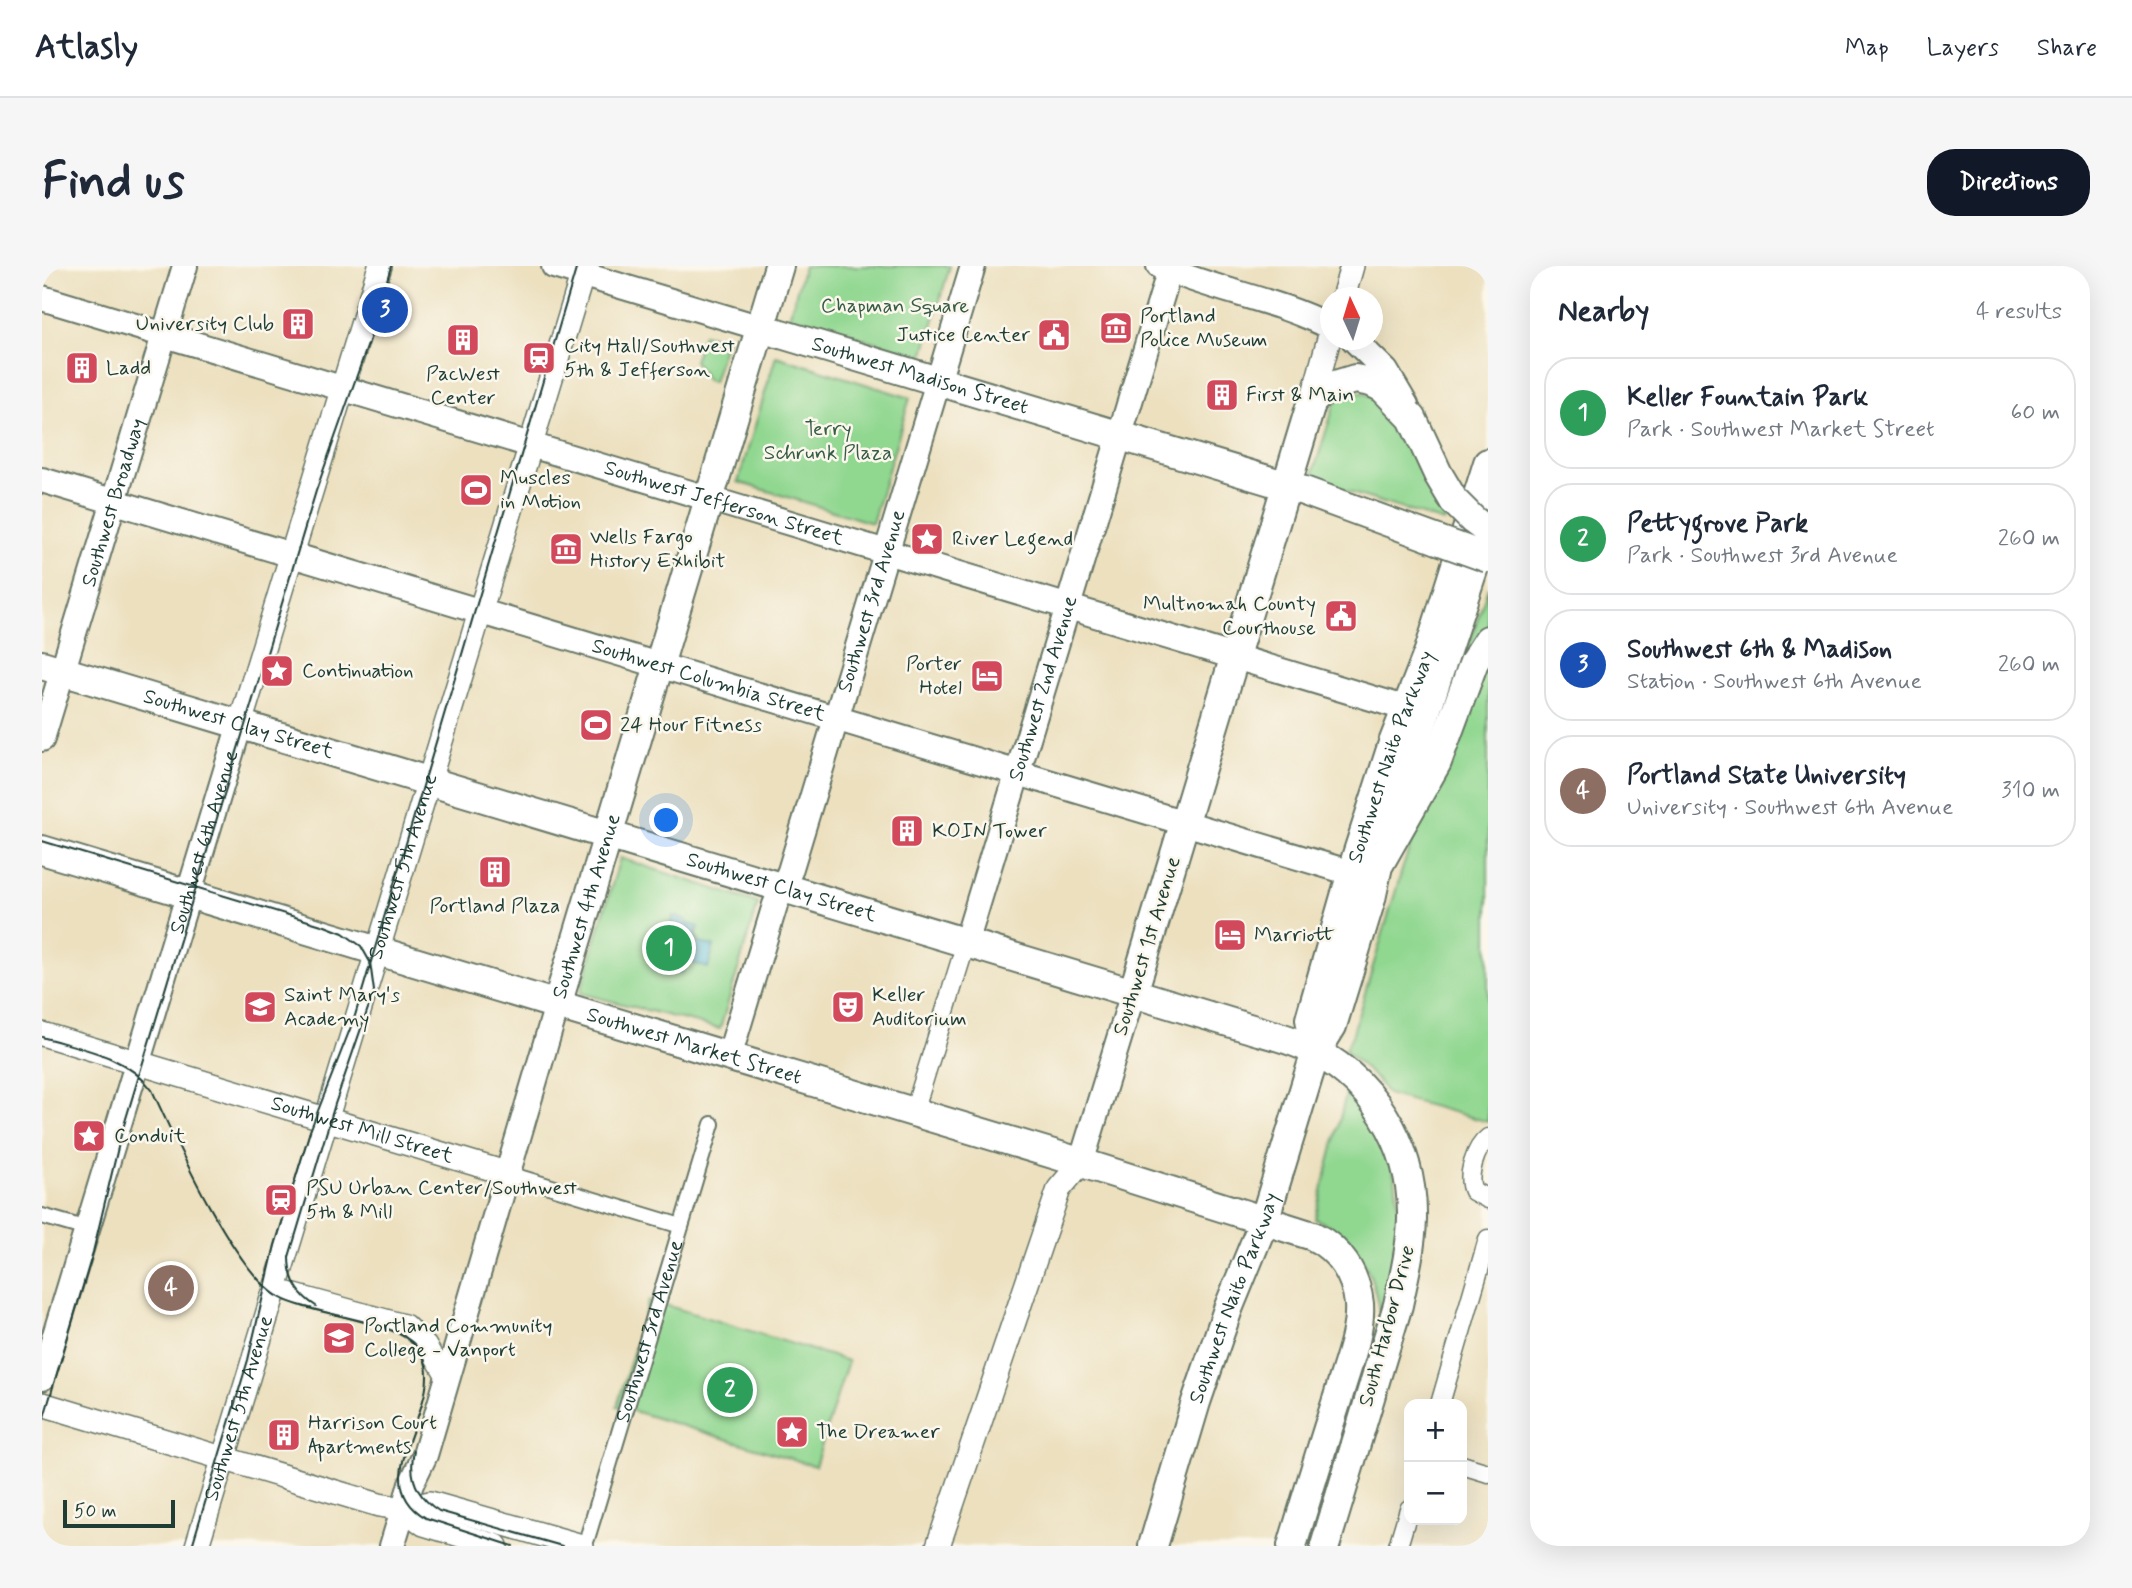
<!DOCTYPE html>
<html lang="en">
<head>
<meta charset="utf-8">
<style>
  :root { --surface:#fff; --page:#f6f6f7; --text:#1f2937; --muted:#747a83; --line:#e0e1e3; --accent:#111827 }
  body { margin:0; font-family:Mynerve,sans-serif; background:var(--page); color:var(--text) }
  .controls { position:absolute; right:21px; bottom:21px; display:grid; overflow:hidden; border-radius:14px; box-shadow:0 7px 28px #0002 }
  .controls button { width:63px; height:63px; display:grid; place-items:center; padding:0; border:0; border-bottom:2px solid var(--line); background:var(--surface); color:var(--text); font:35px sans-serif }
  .compass { position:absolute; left:1278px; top:21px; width:63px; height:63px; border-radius:50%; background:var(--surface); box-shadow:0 7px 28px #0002; rotate:356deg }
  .scale { position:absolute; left:21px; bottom:18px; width:112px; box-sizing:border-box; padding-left:7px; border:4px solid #1f3d34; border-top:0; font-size:19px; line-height:24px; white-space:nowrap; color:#1f3d34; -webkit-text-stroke:5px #fbf7ec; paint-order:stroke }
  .you { position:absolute; left:625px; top:555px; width:24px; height:24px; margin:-18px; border:5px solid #fff; border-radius:50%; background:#1a73e8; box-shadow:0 0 0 10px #1a73e833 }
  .badge { display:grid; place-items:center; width:46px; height:46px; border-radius:50%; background:var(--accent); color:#fff; font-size:23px; font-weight:700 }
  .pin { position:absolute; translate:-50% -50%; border:4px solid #fff; box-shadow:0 2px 7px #0006 }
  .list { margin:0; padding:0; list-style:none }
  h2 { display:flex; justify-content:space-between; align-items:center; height:91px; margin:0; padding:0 28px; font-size:30px }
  h2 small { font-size:23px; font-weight:400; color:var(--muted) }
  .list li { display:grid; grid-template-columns:46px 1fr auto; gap:21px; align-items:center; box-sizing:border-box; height:112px; margin:0 14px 14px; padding:0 14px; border:2px solid var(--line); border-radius:28px }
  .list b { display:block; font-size:26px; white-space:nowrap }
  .list p { margin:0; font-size:23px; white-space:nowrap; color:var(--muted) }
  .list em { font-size:23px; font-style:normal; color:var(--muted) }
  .map { position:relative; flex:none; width:1446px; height:1280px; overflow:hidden; border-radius:28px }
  header { display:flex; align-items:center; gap:42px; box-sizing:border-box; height:98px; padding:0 35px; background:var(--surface); border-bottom:2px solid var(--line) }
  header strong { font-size:33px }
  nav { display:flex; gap:38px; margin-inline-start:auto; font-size:24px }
  .intro { display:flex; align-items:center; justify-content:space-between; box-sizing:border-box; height:168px; padding:0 42px }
  h1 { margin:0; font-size:49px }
  .button { padding:18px 32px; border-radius:28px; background:var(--accent); color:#fff; font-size:24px; font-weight:700 }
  main { display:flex; gap:42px; padding:0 42px }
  aside { flex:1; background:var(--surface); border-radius:28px; box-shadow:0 7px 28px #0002 }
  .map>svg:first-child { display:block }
  .green { fill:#90d790; stroke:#588a62; stroke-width:2 }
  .water { fill:#5abed9; stroke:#3c7e86; stroke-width:2 }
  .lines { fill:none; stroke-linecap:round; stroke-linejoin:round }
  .pedestrian-casing { stroke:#677665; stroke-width:18 }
  .minor-casing { stroke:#677665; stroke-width:21 }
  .tertiary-casing { stroke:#677665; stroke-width:26 }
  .secondary-casing { stroke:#677665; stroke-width:28 }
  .primary-casing { stroke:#677665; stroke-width:32 }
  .pedestrian { stroke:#fff; stroke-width:14 }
  .minor { stroke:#fff; stroke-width:18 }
  .tertiary { stroke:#fff; stroke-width:23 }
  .secondary { stroke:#fff; stroke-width:24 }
  .primary { stroke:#fff; stroke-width:28 }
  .tram { stroke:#1f3d34; stroke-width:2 }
  .primary-bridge-casing { stroke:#677665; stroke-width:32; stroke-linecap:butt }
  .primary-bridge { stroke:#fff; stroke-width:28 }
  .labels { text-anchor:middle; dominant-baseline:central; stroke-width:5; stroke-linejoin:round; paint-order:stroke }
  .park-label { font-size:21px; fill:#365c46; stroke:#fbf7ec }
  .poi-label { font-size:21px; fill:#1f3d34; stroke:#fbf7ec; text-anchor:start }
  .street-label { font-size:21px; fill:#1f3d34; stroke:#fbf7ec }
</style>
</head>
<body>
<header>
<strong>Atlasly</strong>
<nav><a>Map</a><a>Layers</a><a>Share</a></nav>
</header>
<div class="intro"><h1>Find us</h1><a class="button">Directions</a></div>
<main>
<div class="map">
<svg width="1446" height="1280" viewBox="0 0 1446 1280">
  <rect width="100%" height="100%" fill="#fbf7ec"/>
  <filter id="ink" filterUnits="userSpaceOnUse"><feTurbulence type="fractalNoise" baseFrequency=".0143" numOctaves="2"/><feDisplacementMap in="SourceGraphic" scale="14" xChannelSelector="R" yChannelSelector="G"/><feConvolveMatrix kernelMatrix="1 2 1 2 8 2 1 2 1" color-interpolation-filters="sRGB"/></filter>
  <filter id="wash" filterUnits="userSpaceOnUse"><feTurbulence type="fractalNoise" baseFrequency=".00686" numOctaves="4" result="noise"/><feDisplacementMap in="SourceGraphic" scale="28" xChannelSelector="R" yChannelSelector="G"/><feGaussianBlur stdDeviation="1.57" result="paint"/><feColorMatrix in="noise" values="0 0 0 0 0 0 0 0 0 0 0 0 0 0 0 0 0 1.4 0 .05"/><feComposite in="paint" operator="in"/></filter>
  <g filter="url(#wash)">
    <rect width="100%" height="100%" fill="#ece0bf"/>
    <!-- green -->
    <path class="green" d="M 762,0 L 908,0 L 881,90 L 747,51 Z
      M 661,68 L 684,74 L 671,116 L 664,114 L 659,104 L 652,95 Z
      M 734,90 L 868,132 L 830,257 L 696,216 Z
      M 1305,122 L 1344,135 L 1381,213 L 1405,248 L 1402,256 L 1269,214 L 1295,130 Z
      M 1446,321 L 1446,856 L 1345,828 L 1337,816 L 1303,784 L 1310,770 L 1360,604 L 1402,476 L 1419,404 Z
      M 578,592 L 716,637 L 678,763 L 538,727 Z
      M 1305,824 C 1371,892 1362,962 1337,1046 C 1331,1004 1315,970 1273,953 Z
      M 607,1034 L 806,1095 L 773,1200 L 575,1140 Z"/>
    <!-- water -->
    <path class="water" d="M 631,650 L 645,654 L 645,657 L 657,661 L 653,670 L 657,674 L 653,672 L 652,676 L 672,680 L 666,702 L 644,695 L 640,707 L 610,697 L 612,693 L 629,699 L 631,693 L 608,684 L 609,678 L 615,680 L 619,669 L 631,672 L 633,663 L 628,662 Z"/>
  </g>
  <g filter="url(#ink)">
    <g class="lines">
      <defs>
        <g id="pedestrian">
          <path d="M 467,908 L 639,960"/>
          <path d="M 0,950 L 45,963"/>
          <path id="s1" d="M 545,1273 L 670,858"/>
        </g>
        <path id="minor" d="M 872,846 L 924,677
          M 1446,872 C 1433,882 1424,911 1431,925 L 1446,933
          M 233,1022 L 364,1058 L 385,1079 L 405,1113
          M 1398,1138 L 1446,973
          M 1420,1199 L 1446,1207
          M 1356,1280 L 1367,1243"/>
        <g id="tertiary">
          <path d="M 1301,32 L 1310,0"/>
          <path d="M 1270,135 L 1288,69"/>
          <path d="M 198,458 L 338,0"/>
          <path id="s2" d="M 0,768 L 467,908"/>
          <path d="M 0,1138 L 337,1239 L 362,1243 L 388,1237 L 540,1280"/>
          <path d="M 362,1243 L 382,1258 L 454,1280"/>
          <path id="s3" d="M 155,1280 L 543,0"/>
          <path d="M 896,1280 L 1017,923 L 1039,897"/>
        </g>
        <g id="secondary">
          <path d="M 512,0 L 719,62"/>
          <path d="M 1117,0 C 1173,25 1234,33 1288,61"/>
          <path id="s4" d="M 0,32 L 1366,443 L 1373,457 L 1374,479"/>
          <path d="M 1312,74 L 1344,105 L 1364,139"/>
          <path id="s5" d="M 0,214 L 1326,612"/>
          <path id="s6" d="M 0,473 L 143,0"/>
          <path d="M 1345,569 L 1444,271"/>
          <path id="s7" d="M 924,677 L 1129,0"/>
          <path id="s8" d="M 687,791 L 733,639 L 748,605 L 931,0"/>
          <path d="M 1039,897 L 1091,727"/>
          <path id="s9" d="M 0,1112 L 198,458"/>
          <path d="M 350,1280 L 369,1218 L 383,1189 L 515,739"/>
        </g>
        <g id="primary">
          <path id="s10" d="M 719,62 L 1262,225 L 1396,274"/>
          <path id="s11" d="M 0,399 L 1091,727 C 1128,738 1166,750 1203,761 C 1222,767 1242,771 1260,779 C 1329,809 1372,879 1370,954 C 1369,983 1362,1011 1356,1039 L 1283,1280"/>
          <path id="s12" d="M 0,584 L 1021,891 L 1271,970 C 1297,983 1314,1008 1317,1038 C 1319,1068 1304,1102 1296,1131 C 1280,1181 1265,1230 1250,1280"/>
          <path d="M 1091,727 L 1270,135 L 1287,121 L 1313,113 L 1329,116 L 1341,122 L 1370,152 L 1396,208 L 1412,235"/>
          <path id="s13" d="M 515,739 L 737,0"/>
          <path id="s14" d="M 1274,786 L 1268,753 L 1314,592 L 1351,477 L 1387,385 L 1446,197"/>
          <path id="s15" d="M 1111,1280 L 1154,1136 L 1186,1043 L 1222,955 L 1266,811 L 1274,786 L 1290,760 L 1329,633 L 1336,600 L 1395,496 L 1432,396 L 1446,374"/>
        </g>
      </defs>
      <!-- pedestrian casing -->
      <use href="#pedestrian" class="pedestrian-casing"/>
      <!-- minor casing -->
      <use href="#minor" class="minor-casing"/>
      <!-- tertiary casing -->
      <use href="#tertiary" class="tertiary-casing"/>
      <!-- secondary casing -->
      <use href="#secondary" class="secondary-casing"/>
      <!-- primary casing -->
      <use href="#primary" class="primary-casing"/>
      <!-- pedestrian -->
      <use href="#pedestrian" class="pedestrian"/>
      <!-- minor -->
      <use href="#minor" class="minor"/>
      <!-- tertiary -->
      <use href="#tertiary" class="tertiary"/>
      <!-- secondary -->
      <use href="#secondary" class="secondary"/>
      <!-- primary -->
      <use href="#primary" class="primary"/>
      <!-- tram -->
      <path class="tram" d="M 0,575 L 283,660 L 301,667 L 319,680 L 328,696 L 332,725 L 293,838 L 247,991 C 247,1013 256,1029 274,1040
        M 0,771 C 40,783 84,789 110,824 C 133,874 192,1005 237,1031 C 274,1052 364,1052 381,1090 C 404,1140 319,1214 384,1252 L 471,1280
        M 0,1158 L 51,986 L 79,869 L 274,225 L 331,64 L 349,0
        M 372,1185 C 366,1211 375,1231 397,1245 L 520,1280
        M 150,1280 L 206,1094 L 233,979 L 268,865 L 312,753 L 535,0"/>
      <defs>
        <path id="primary-bridge" d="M 1412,235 L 1431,254 L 1446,265
          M 1396,274 L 1446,292"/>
      </defs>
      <!-- primary-bridge casing -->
      <use href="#primary-bridge" class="primary-bridge-casing"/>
      <!-- primary-bridge -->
      <use href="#primary-bridge" class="primary-bridge"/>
    </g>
  </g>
  <!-- icons -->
  <defs>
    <symbol id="building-square" viewBox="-11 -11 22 22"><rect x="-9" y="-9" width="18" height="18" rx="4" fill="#d1495b" stroke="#fbf7ec"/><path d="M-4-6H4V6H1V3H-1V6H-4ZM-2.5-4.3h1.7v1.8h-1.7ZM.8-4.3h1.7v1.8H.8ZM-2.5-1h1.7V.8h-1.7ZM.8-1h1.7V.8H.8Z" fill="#fff"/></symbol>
    <symbol id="museum-square" viewBox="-11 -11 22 22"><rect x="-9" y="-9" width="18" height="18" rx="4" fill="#d1495b" stroke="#fbf7ec"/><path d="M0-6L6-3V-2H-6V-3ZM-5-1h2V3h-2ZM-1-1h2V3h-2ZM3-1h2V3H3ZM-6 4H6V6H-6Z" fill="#fff"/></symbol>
    <symbol id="civic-square" viewBox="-11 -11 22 22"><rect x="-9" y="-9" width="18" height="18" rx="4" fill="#d1495b" stroke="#fbf7ec"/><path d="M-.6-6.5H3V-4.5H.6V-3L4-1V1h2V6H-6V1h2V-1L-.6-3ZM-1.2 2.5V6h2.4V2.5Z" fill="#fff"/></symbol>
    <symbol id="station-square" viewBox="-11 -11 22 22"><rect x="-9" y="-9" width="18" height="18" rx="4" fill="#d1495b" stroke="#fbf7ec"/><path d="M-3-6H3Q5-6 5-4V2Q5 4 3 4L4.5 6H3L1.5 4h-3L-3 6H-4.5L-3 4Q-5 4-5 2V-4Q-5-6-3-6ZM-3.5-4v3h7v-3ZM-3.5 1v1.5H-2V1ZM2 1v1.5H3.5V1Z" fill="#fff"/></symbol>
    <symbol id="stadium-square" viewBox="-11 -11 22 22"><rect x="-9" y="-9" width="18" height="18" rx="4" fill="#d1495b" stroke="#fbf7ec"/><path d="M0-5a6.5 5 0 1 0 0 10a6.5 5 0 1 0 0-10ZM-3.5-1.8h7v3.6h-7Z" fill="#fff"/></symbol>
    <symbol id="sight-square" viewBox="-11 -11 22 22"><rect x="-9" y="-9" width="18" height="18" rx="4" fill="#d1495b" stroke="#fbf7ec"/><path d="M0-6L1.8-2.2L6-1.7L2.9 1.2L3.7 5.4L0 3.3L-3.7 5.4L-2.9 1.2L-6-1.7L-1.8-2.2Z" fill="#fff"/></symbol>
    <symbol id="hotel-square" viewBox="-11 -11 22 22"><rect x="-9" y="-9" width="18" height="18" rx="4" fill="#d1495b" stroke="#fbf7ec"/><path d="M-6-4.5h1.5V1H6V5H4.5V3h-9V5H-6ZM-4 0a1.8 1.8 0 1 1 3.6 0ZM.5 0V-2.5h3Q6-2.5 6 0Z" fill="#fff"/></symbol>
    <symbol id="school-square" viewBox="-11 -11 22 22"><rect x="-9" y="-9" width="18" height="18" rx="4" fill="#d1495b" stroke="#fbf7ec"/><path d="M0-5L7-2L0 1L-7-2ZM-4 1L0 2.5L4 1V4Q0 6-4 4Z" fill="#fff"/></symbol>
    <symbol id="theatre-square" viewBox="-11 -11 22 22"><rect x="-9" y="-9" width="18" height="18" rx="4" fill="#d1495b" stroke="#fbf7ec"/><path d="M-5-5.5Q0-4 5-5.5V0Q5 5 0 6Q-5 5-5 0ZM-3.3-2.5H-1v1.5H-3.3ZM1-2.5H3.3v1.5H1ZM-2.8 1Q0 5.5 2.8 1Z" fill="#fff"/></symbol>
    <symbol id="university-square" viewBox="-11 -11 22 22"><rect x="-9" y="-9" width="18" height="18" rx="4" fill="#d1495b" stroke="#fbf7ec"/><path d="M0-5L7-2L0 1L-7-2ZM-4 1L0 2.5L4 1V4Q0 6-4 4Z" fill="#fff"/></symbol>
  </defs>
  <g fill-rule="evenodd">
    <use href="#building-square" x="237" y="39" width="38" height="38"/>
    <use href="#museum-square" x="1055" y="43" width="38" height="38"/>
    <use href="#civic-square" x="993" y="50" width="38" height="38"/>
    <use href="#building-square" x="402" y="55" width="38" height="38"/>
    <use href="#station-square" x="478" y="73" width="38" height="38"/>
    <use href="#building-square" x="21" y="83" width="38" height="38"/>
    <use href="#building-square" x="1161" y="110" width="38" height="38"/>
    <use href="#stadium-square" x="415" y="205" width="38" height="38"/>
    <use href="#sight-square" x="866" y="254" width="38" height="38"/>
    <use href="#museum-square" x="505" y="264" width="38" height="38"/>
    <use href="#civic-square" x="1280" y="331" width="38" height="38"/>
    <use href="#sight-square" x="216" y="386" width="38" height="38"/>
    <use href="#hotel-square" x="926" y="391" width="38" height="38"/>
    <use href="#stadium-square" x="535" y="440" width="38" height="38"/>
    <use href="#building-square" x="846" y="546" width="38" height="38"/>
    <use href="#building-square" x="434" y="587" width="38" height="38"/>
    <use href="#hotel-square" x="1169" y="650" width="38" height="38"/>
    <use href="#school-square" x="199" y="722" width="38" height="38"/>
    <use href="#theatre-square" x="787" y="722" width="38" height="38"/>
    <use href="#sight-square" x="28" y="851" width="38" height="38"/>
    <use href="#station-square" x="220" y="915" width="38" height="38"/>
    <use href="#university-square" x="278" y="1053" width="38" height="38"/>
    <use href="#sight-square" x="731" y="1147" width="38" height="38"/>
    <use href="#building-square" x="223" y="1150" width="38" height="38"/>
  </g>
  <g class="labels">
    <!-- park labels -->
    <g class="park-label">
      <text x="853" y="40">Chapman Square</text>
      <text x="786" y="163">Terry<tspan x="786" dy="24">Schrunk Plaza</tspan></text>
    </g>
    <!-- poi labels -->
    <g class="poi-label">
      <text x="1098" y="50">Portland<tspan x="1098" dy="24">Police Museum</tspan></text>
      <text x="232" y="58" text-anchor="end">University Club</text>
      <text x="988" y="69" text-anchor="end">Justice Center</text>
      <text x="522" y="80">City Hall/Southwest<tspan x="522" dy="24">5th &amp; Jefferson</tspan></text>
      <text x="64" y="102">Ladd</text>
      <text x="421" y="108" text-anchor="middle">PacWest<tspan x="421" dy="24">Center</tspan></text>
      <text x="1204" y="129">First &amp; Main</text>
      <text x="458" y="212">Muscles<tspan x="458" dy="24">in Motion</tspan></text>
      <text x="548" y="271">Wells Fargo<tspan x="548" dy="24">History Exhibit</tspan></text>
      <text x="910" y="273">River Legend</text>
      <text x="1274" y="338" text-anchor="end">Multnomah County<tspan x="1274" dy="24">Courthouse</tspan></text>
      <text x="920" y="398" text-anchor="end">Porter<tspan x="920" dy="24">Hotel</tspan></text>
      <text x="260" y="405">Continuation</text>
      <text x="578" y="459">24 Hour Fitness</text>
      <text x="890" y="565">KOIN Tower</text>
      <text x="453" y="640" text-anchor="middle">Portland Plaza</text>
      <text x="1212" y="669">Marriott</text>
      <text x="242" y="729">Saint Mary's<tspan x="242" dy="24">Academy</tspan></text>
      <text x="830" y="729">Keller<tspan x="830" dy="24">Auditorium</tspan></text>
      <text x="72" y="870">Conduit</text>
      <text x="264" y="922">PSU Urban Center/Southwest<tspan x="264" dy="24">5th &amp; Mill</tspan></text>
      <text x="322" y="1060">Portland Community<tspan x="322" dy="24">College - Vanport</tspan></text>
      <text x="266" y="1157">Harrison Court<tspan x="266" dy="24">Apartments</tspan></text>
      <text x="774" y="1166">The Dreamer</text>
    </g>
    <!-- street labels -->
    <g class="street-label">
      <text stroke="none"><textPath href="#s10" startOffset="166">Southwest Madison Street</textPath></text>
      <text stroke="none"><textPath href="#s6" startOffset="247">Southwest Broadway</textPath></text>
      <text stroke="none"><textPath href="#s4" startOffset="712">Southwest Jefferson Street</textPath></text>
      <text stroke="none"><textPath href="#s8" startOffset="478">Southwest 3rd Avenue</textPath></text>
      <text stroke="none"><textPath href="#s5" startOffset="696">Southwest Columbia Street</textPath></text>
      <text stroke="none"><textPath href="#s7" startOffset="266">Southwest 2nd Avenue</textPath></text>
      <text stroke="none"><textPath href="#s11" startOffset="205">Southwest Clay Street</textPath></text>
      <text stroke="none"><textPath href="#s14" startOffset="308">Southwest Naito Parkway</textPath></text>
      <text stroke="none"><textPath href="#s9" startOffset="560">Southwest 6th Avenue</textPath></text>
      <text stroke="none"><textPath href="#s3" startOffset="710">Southwest 5th Avenue</textPath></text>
      <text stroke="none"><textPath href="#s11" startOffset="772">Southwest Clay Street</textPath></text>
      <text stroke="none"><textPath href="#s13" startOffset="103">Southwest 4th Avenue</textPath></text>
      <text transform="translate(1105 680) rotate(-73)">Southwest 1st Avenue</text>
      <text stroke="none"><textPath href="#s12" startOffset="681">Southwest Market Street</textPath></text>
      <text stroke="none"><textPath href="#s2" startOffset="334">Southwest Mill Street</textPath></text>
      <text stroke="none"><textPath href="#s15" startOffset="261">Southwest Naito Parkway</textPath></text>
      <text transform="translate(1345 1060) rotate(-75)">South Harbor Drive</text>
      <text stroke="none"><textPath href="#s1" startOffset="217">Southwest 3rd Avenue</textPath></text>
      <text stroke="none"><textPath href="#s3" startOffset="144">Southwest 5th Avenue</textPath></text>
    </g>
  </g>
</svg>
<div class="controls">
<button>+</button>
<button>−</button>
</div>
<svg class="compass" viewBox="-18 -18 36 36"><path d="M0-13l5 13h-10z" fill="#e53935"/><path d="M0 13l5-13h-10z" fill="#747a83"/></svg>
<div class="scale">50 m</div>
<div class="you"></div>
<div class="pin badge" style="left:627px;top:682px;background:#2e9e5b">1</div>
<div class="pin badge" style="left:688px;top:1124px;background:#2e9e5b">2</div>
<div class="pin badge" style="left:343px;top:44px;background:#1a4fb4">3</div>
<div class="pin badge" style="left:129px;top:1022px;background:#8d6e63">4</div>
</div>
<aside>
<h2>Nearby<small>4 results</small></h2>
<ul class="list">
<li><span class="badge" style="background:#2e9e5b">1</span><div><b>Keller Fountain Park</b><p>Park · Southwest Market Street</p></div><em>60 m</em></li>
<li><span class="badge" style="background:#2e9e5b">2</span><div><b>Pettygrove Park</b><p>Park · Southwest 3rd Avenue</p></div><em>260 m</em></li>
<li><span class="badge" style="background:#1a4fb4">3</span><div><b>Southwest 6th &amp; Madison</b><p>Station · Southwest 6th Avenue</p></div><em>260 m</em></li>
<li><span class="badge" style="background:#8d6e63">4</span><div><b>Portland State University</b><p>University · Southwest 6th Avenue</p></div><em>310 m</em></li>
</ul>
</aside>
</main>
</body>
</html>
